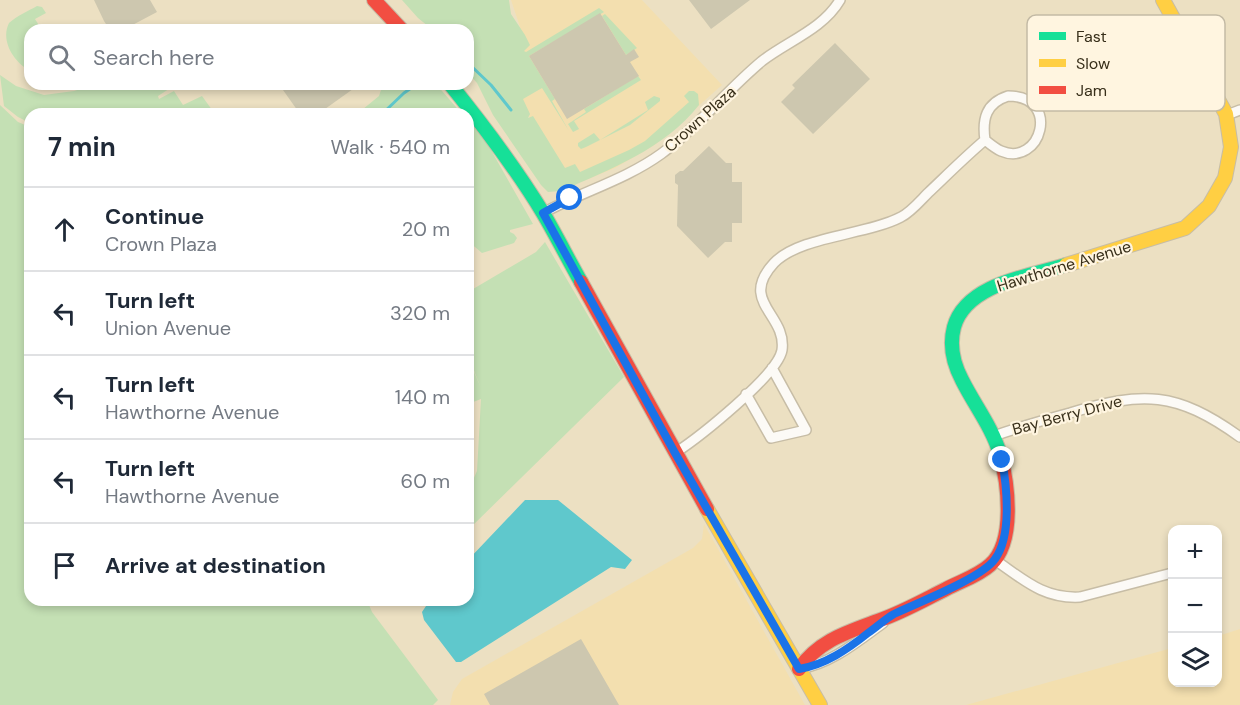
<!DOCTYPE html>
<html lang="en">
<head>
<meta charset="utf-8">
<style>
  :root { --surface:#fff; --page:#f2f2f3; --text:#1f2937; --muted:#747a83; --line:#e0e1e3 }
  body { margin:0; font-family:"DM Sans",sans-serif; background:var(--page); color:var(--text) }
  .controls { position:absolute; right:18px; bottom:18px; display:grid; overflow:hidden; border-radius:12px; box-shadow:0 3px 9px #0003 }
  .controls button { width:54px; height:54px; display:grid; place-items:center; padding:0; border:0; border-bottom:2px solid var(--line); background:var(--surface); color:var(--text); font:30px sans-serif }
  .stop { position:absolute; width:18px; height:18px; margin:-14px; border:4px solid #1a73e8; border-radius:50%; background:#fff }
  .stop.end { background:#1a73e8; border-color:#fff; box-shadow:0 2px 6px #0008 }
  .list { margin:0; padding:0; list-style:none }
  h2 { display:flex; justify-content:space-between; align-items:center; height:78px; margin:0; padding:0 24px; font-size:26px }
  h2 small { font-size:20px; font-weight:400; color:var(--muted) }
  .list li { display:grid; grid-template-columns:39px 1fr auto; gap:18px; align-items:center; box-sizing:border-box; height:84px; padding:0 24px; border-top:2px solid var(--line) }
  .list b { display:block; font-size:22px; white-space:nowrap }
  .list p { margin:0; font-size:20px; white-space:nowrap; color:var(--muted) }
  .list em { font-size:20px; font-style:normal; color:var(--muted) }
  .icon { flex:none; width:33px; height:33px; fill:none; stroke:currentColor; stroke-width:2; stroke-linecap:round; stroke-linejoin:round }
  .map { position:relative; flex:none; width:1240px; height:705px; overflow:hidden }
  .search { position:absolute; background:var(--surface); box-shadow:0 3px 9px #0003; left:24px; top:24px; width:450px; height:66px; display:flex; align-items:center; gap:15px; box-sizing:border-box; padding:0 21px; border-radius:18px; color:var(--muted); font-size:22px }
  .panel { position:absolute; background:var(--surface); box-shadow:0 3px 9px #0003; left:24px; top:108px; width:450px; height:498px; border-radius:18px }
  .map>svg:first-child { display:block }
  .built { fill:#f3dfaf }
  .green { fill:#c4e0b4 }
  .water { fill:#5fc8cc }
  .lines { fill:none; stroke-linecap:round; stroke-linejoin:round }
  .stream { stroke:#5fc8cc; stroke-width:3 }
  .building { fill:#cdc7af }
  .street-casing { stroke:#c7bda6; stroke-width:12 }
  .fast-casing { stroke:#c7bda6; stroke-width:16 }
  .slow-casing { stroke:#c7bda6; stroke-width:16 }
  .jam-casing { stroke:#c7bda6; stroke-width:16 }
  .street { stroke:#fcfaf6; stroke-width:9 }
  .fast { stroke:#16e098; stroke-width:14 }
  .slow { stroke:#ffcf43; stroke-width:14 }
  .jam { stroke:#f24e42; stroke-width:14 }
  .route { stroke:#1a73e8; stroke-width:8 }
  .labels { text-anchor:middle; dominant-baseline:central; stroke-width:4.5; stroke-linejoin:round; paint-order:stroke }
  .street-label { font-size:16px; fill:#382f1a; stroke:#fff5e0 }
  .key { fill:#fff5e0; stroke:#c3baa5; stroke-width:1.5 }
  .key-label { font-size:16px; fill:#382f1a }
</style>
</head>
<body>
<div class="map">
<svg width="1240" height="705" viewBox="0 0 1240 705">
  <rect width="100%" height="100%" fill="#ece0c2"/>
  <!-- built -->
  <path class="built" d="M 511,0 L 642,0 L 722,85 L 656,144 L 615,168 L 571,186 L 518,98 L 510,33 L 520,27 Z
    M 704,524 L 805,705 L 450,705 L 453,692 L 462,679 L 693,548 L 702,539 Z
    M 1240,629 L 1240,705 L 966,705 L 1172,648 L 1172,682 L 1218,682 L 1218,636 Z"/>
  <!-- green -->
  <path class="green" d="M 402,0 L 509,0 L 511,14 L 525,35 L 530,45 L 524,51 L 526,52 L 599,8 L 604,12 L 529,56 L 555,99 L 552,101 L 569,131 L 542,88 L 523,99 L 530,114 L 528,118 L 533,116 L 565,168 L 575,164 L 580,172 L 629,150 L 645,141 L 689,102 L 684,96 L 689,91 L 694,91 L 698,94 L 699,105 C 664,149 611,169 561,191 L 548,192 L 541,185 L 493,115 L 477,83 L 468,73 L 468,30 L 433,30 L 418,18 Z
    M 37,6 L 42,7 L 46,13 L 35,19 L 40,27 L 37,30 L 30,30 L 30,71 C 14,62 0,41 9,23 C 17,16 28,11 37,6 Z
    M 605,14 L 637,48 L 626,55 L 602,16 Z
    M 0,75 L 16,86 L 44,95 L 74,91 L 96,84 L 170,84 L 172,87 L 158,96 L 159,99 L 174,91 L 183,105 L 202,96 L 215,114 L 30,114 L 30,123 L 18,117 L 4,106 Z
    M 638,76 L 641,80 L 574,121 L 579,129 L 573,132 L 568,124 L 586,112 L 584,109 Z
    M 383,84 L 436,84 L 462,114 L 357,114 L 379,96 Z
    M 654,96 L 660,98 L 660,101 L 630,125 L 586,147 L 581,149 L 578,146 L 578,143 L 594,133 L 600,140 L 648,110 L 645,102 Z
    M 0,105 L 18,122 L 30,127 L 30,600 L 367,600 L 372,612 L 438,700 L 433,705 L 0,705 Z
    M 468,120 L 487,143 L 533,224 L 510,230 L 510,232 L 514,234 L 517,238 L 514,243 L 482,253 L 468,241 Z
    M 545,242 L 624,377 L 468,530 L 468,491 L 477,471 L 481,399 L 468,404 L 468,358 L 481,388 L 468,356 L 468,292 L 536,252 Z"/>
  <!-- water -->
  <path class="water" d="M 525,500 L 558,500 L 632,560 L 625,569 L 611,567 L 461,662 L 456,662 L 424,620 L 422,612 L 430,600 L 468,600 L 468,560 Z"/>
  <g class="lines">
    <!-- stream -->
    <path class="stream" d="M 468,63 L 491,85 L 511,110
      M 382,114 L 404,93 L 417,84"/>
  </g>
  <!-- building -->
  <path class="building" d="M 94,0 L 150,0 L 157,12 L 123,30 L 114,30 L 108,27 L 104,21 Z
    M 689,0 L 750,0 L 711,29 Z
    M 600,13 L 626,55 L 634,49 L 639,57 L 630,62 L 639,76 L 567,119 L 529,56 Z
    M 835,43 L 870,79 L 813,134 L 781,102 L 795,88 L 792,85 Z
    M 292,84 L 360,84 L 318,114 L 300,114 L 283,90 Z
    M 709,146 L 726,163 L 732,163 L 732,182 L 742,182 L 742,223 L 732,223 L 732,242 L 725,242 L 708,258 L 677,226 L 678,185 L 675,183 L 675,175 L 680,171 L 683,171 Z
    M 581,639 L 619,705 L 490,705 L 484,694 Z"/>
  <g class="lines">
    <defs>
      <path id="street" d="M 1008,96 C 1062,96 1041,168 1001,151 C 996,149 990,144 985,140 C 982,119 986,103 1008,96 Z
        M 1227,115 L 1240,110
        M 543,213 C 581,192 625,180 661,154 C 698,127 727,90 762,61 C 788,41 823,29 840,0
        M 746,394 L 771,438 L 806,430 L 772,368
        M 994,436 C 1019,427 1044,420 1070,413 C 1143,391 1176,391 1240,437
        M 675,453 C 698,438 778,375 782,350 C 787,314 738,302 774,263 C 800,236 867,235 901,217 C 911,212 920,201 928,193 C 947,175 965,157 985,140
        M 995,560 C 1023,579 1043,599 1080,597 L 1172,573
        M 799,669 C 831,664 858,641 883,623"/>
      <path id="fast" d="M 450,84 C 483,125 515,167 543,213 C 556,235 568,259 581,282
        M 1000,454 C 992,427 975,406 962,380 C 953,363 949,346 954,327 C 966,284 1029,276 1066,265"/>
      <path id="slow" d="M 1066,265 L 1185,228 L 1209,206 L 1225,178 L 1231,147 L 1226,114 L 1163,0
        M 707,509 L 820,705"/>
      <path id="jam" d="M 374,0 L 402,30
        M 581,282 L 707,509
        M 799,669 C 819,640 848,632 880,620 C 903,612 924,600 946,589 C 961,581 978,576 990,565 C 1016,542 1008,483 1000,454"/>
    </defs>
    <!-- street casing -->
    <use href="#street" class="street-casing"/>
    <!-- fast casing -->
    <use href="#fast" class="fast-casing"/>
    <!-- slow casing -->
    <use href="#slow" class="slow-casing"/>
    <!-- jam casing -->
    <use href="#jam" class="jam-casing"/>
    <!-- street -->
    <use href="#street" class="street"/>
    <!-- fast -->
    <use href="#fast" class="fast"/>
    <!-- slow -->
    <use href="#slow" class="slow"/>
    <!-- jam -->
    <use href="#jam" class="jam"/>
  </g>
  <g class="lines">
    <!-- route -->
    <path class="route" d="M 570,198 L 543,213 L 675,453 L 799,669 C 825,665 848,649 868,633 C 877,627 885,619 894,614 C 917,603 982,578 995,559 C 1012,536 1007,487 1002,460"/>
  </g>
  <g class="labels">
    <!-- street labels -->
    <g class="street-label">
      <text transform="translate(700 119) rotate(-42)">Crown Plaza</text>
      <text transform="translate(1064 266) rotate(-17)">Hawthorne Avenue</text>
      <text transform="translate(1067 415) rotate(-15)">Bay Berry Drive</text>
    </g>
  </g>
  <!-- legend -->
  <rect x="1027" y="15" width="198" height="96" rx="9" class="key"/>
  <rect x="1039" y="32" width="27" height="8" fill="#16e098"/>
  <rect x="1039" y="59" width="27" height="8" fill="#ffcf43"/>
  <rect x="1039" y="86" width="27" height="8" fill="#f24e42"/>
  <g class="key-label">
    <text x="1076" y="42">Fast</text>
    <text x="1076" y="69">Slow</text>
    <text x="1076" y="96">Jam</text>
  </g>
</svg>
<div class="controls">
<button>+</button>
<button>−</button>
<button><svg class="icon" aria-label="layers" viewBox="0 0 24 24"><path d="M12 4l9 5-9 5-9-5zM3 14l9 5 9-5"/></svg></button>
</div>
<div class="stop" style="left:570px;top:198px"></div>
<div class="stop end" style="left:1002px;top:460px"></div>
<div class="search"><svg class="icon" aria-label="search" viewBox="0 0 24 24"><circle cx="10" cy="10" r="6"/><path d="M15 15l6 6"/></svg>Search here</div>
<section class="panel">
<h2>7 min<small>Walk · 540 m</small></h2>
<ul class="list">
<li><svg class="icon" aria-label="ahead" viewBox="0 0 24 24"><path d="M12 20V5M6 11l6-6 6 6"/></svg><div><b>Continue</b><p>Crown Plaza</p></div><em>20 m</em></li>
<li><svg class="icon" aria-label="left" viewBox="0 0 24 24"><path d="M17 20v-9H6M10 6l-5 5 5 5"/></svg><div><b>Turn left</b><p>Union Avenue</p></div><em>320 m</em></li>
<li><svg class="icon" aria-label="left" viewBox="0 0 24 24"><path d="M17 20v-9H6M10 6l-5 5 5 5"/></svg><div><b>Turn left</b><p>Hawthorne Avenue</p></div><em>140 m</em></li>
<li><svg class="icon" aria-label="left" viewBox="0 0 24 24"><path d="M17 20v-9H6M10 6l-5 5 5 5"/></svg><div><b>Turn left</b><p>Hawthorne Avenue</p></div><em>60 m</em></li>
<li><svg class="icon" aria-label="arrive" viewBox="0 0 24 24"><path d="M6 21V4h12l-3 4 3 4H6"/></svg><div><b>Arrive at destination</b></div></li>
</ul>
</section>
</div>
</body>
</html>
